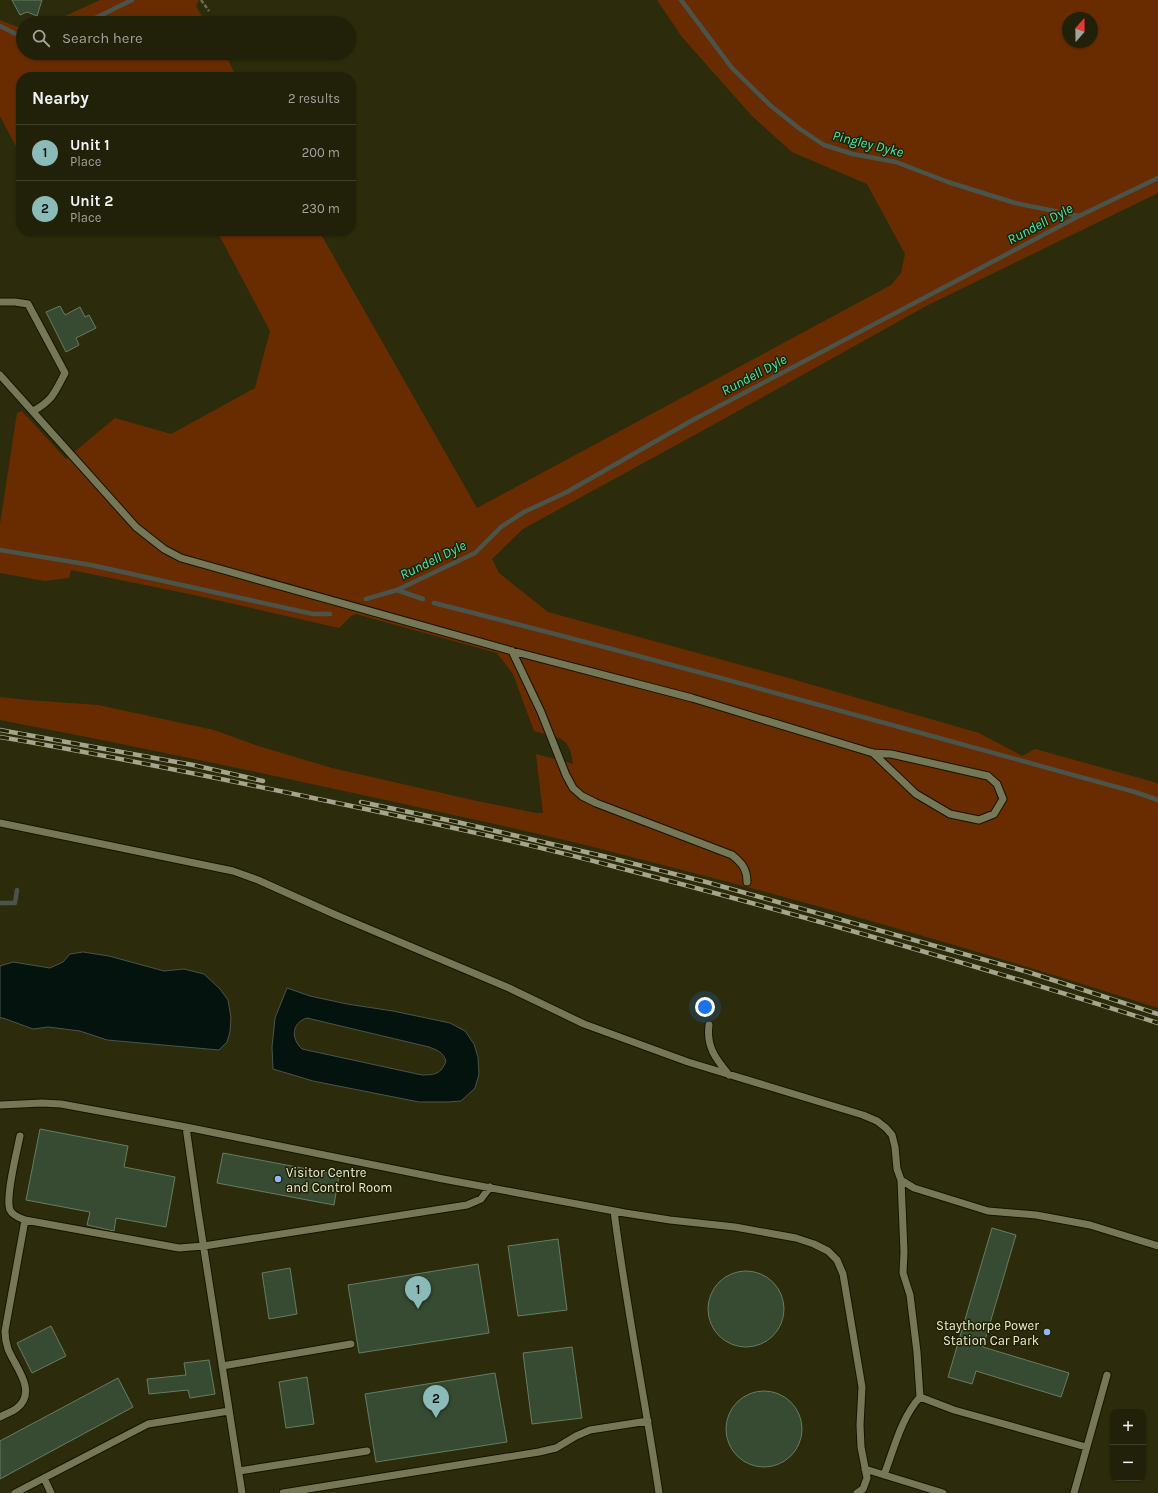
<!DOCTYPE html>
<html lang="en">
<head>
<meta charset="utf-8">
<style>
  :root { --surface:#212109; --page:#292912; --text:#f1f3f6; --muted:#a2a39c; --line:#3e3e2a; --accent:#8bbbb9 }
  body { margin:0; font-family:Karla,sans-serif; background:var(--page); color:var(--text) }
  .controls { position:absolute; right:12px; bottom:12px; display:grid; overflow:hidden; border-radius:8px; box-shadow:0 1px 3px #0004 }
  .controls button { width:36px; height:36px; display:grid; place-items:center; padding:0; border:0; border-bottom:1px solid var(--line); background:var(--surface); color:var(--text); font:20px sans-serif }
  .compass { position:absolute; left:1062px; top:12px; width:36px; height:36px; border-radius:50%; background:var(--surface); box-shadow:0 1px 3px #0004; rotate:20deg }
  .you { position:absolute; left:705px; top:1007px; width:14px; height:14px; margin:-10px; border:3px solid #fff; border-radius:50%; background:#1a73e8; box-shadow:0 0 0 6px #1a73e833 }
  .badge { display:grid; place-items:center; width:26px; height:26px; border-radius:50%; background:var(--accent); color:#111; font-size:13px; font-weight:700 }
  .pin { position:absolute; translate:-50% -33px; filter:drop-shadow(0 1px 2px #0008) }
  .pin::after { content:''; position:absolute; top:21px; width:14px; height:12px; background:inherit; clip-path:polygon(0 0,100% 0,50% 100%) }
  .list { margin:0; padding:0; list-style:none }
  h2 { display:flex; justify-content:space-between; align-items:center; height:52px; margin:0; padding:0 16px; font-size:17px }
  h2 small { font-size:13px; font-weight:400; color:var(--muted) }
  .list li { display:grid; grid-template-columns:26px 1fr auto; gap:12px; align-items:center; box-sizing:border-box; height:56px; padding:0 16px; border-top:1px solid var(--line) }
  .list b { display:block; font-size:15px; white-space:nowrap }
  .list p { margin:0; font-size:13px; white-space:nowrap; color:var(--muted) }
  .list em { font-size:13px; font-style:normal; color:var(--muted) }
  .icon { flex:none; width:22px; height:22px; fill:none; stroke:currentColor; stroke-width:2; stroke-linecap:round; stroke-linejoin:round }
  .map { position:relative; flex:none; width:1158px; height:1493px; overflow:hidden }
  .search { position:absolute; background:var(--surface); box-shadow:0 1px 3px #0004; left:16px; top:16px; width:340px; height:44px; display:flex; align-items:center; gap:10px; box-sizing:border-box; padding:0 14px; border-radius:22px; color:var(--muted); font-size:15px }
  .panel { position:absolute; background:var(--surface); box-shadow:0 1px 3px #0004; left:16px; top:72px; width:340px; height:164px; border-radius:16px }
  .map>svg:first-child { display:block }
  .green { fill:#692c00; fill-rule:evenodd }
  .water { fill:#05130e; stroke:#4a544b; fill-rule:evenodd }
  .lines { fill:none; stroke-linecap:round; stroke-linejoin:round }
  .stream { stroke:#4a544b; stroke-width:4.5 }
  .building { fill:#374b32; stroke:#667c60 }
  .service-casing { stroke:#151400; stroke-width:9 }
  .path { stroke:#6c6d51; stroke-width:2.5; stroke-dasharray:4 2; stroke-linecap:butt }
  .service { stroke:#767756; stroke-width:7 }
  .rail-casing { stroke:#a5a58e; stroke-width:4.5 }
  .rail { stroke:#222203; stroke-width:3; stroke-dasharray:9; stroke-linecap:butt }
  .poi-dot { fill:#8fb8fd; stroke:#222203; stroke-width:1.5 }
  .labels { text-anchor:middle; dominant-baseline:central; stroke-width:3; stroke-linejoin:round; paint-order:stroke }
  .poi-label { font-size:13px; fill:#eaebd8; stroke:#222203; text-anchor:start }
  .water-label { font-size:14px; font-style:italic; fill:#43e7b9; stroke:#222203 }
</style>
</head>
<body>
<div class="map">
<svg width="1158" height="1493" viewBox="0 0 1158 1493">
  <rect width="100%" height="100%" fill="#2c2c0c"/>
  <!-- green -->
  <path class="green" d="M 100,0 L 199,0 L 196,6 L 206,23 L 50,23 Z
    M 657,0 L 1158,0 L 1158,193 L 928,305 L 720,421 L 523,529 L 492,559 L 499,573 L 548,612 L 785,677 L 979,733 L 1022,756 L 1035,749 L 1154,782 L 1158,784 L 1158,1008 C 979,950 798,899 616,853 C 530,831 444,813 358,794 C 239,768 120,743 0,720 L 0,697 L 28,700 L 98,705 L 214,730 L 258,746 L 332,768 L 477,801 L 536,813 L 543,813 L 536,754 L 573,764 C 570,735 558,738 534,731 L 513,674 L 497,653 L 356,614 L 351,616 L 339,628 L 194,595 L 71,570 L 69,578 L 45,581 L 0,573 L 0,524 L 17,413 L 22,411 L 66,459 L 115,418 L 171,434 L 255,388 L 270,331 L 217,231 L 319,231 L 477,508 L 891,285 L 901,273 L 905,254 L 867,184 L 792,152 L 752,116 L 682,37 ZM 1068,18 L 1092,18 L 1092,42 L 1068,42 Z
    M 0,20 L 23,29 L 23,53 L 225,53 L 236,77 L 21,77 L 21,156 L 0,116 Z"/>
  <!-- water -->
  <path class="water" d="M 83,952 L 109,956 L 164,971 L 184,969 L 204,974 L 220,989 L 228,1000 L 231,1018 L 230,1032 L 227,1042 L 219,1050 L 107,1040 L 80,1031 L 48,1027 L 33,1029 L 3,1018 L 0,1018 L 0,966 L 13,962 L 50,968 L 63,962 L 70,954 Z
    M 287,988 L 310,996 L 347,1004 L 393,1011 L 450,1023 L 465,1031 L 474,1044 L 478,1057 L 479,1074 L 475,1088 L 461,1101 L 448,1102 L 419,1102 L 313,1081 L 273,1069 L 272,1047 L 275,1018 ZM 307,1018 L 429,1047 C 437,1050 443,1052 446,1061 C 441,1074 435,1075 422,1075 L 302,1049 C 291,1039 291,1023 307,1018 Z"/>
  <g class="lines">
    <!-- stream -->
    <path class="stream" d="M 681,0 L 732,68 L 771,106 L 800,129 L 824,145 L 853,154 L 896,162 L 948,182 L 1015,203 L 1079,216
      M 85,23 L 132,0
      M 0,26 L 18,35 L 23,37
      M 0,550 L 91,565 L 313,614 L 330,614
      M 397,590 L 423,599
      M 366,599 L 397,590 L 475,553 L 501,527 L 524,512 L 567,492 L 691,421 L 1079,216 L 1158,178
      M 434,603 C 669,662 902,728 1135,792 L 1158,800
      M 0,903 L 15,903 L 17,890"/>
  </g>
  <!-- building -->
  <path class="building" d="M 12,0 L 42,0 L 37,16 L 27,12 L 20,15 Z
    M 60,306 L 65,315 L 80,307 L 85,317 L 89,315 L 96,328 L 76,338 L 79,345 L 66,352 L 46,312 Z
    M 40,1129 L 128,1146 L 124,1167 L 175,1177 L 166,1227 L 116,1218 L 114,1231 L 87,1225 L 90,1212 L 26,1200 Z
    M 223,1153 L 339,1175 L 334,1205 L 217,1183 Z
    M 992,1228 L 1016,1235 L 983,1347 L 1069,1373 L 1061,1397 L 976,1371 L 972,1384 L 948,1377 Z
    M 558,1239 L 567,1310 L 518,1316 L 508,1246 Z
    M 478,1264 L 489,1333 L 359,1353 L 348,1285 Z
    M 290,1268 L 297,1314 L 269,1319 L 262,1273 Z
    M708 1309a38 38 0 1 1 76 0a38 38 0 1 1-76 0Z
    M 51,1326 L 66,1356 L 32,1373 L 17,1343 Z
    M 572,1347 L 582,1418 L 532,1424 L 523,1353 Z
    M 209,1360 L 215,1394 L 190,1398 L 188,1390 L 149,1394 L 147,1379 L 186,1375 L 184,1363 Z
    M 495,1373 L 507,1442 L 376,1462 L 365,1394 Z
    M 307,1377 L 314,1424 L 286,1428 L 279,1382 Z
    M 118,1378 L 133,1407 L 0,1479 L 0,1441 Z
    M726 1429a38 38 0 1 1 76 0a38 38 0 1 1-76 0Z"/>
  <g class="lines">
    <defs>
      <path id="service" d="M 0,302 L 15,302 L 28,304 L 65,373 C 55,392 53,400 33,411
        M 0,375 L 136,527 L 164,549 L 181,558 L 512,651 L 692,698 L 873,753 L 891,754 L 988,776 L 997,784 L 1003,799 L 994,814 L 979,820 L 950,814 L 916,794 L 873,753
        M 512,651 L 541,712 L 566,775 L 573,788 L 582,796 L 596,803 L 732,855 C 742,863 747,869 747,882
        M 0,823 L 233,871 L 258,880 L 336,915 L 509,988 L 584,1024 L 688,1062 L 863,1115 L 877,1121 L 886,1128 L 892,1135 L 895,1147 L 897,1169 L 901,1180 L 914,1188 L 988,1211 L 1036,1215 L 1090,1225 L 1158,1246
        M 709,1025 C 706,1047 716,1059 729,1075
        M 0,1105 L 42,1103 L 61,1104 L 186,1127 L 443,1179 L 625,1213 L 670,1220 L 735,1227 L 796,1238 L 814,1244 L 828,1251 L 837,1260 L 843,1274 L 862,1387 L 860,1425 L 861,1447 L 867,1478 L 863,1489 L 857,1493
        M 186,1127 L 198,1211 L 242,1493
        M 20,1136 C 17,1151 5,1198 10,1210 C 13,1216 20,1218 25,1220 L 179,1248 L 204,1246 L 467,1205 L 481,1199 L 490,1187
        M 614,1211 C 626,1305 645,1399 659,1493
        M 222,1366 L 351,1344
        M 920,1397 L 954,1410 L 1086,1447
        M 0,1417 C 5,1414 12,1412 17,1408 C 38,1391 15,1367 8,1349 C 6,1343 5,1337 5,1331 L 25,1220
        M 865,1469 L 943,1493
        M 239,1471 L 367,1451
        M 884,1475 C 894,1449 901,1418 920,1397 L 917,1352 L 910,1295 L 903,1273 L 904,1252 L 901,1180
        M 44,1478 L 51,1493
        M 15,1493 L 148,1424 L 229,1411
        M 283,1493 L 539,1452 L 556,1448 L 576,1436 L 590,1430 L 648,1421
        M 1074,1493 L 1107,1375"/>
    </defs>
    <!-- service casing -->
    <use href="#service" class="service-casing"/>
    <!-- path -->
    <path class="path" d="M 201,0 L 209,11"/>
    <!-- service -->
    <use href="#service" class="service"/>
    <defs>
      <path id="rail" d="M 0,730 L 193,765 L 263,781
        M 0,737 C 107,755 212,777 318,799 C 418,820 518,841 616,867 C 798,914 979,966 1158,1023
        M 361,802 L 457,822 L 607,857 L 706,882 L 1028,972 L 1158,1014"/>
    </defs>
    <!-- rail casing -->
    <use href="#rail" class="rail-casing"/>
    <!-- rail -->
    <use href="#rail" class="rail"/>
  </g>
  <!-- markers -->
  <g class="poi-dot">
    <circle cx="278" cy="1179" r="4"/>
    <circle cx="1047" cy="1332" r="4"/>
  </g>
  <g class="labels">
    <!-- poi labels -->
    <g class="poi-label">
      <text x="286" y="1172">Visitor Centre<tspan x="286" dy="15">and Control Room</tspan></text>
      <text x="1039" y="1325" text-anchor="end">Staythorpe Power<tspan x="1039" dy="15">Station Car Park</tspan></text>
    </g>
    <!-- water labels -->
    <g class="water-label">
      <text transform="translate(868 144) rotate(14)">Pingley Dyke</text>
      <text transform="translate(1040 224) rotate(-28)">Rundell Dyle</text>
      <text transform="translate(754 375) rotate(-28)">Rundell Dyle</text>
      <text transform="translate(433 560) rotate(-26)">Rundell Dyle</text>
    </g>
  </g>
</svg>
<div class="controls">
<button>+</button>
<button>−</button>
</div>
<svg class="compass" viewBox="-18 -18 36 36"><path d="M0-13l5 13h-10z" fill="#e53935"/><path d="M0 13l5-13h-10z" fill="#a2a39c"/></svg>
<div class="you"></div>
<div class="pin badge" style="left:418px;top:1309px">1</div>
<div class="pin badge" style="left:436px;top:1418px">2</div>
<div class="search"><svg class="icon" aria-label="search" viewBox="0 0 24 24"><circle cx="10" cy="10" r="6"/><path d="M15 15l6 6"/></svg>Search here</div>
<section class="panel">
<h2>Nearby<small>2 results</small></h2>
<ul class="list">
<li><span class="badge">1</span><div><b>Unit 1</b><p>Place</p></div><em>200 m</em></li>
<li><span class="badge">2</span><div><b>Unit 2</b><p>Place</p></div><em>230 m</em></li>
</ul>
</section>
</div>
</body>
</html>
